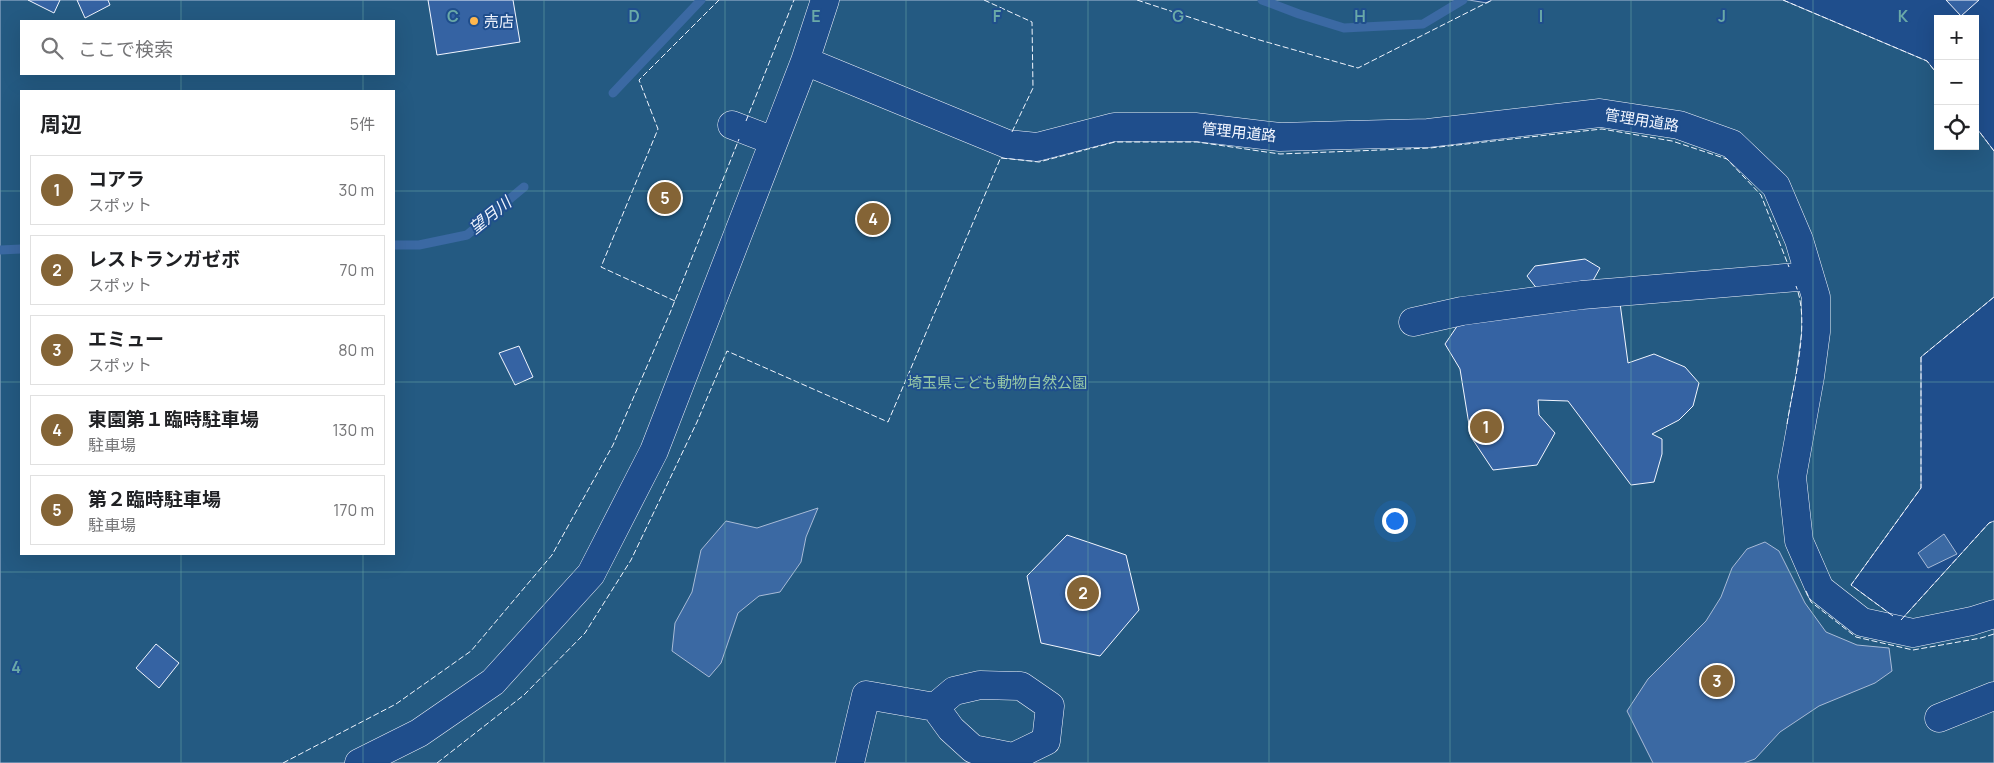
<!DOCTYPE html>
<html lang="ja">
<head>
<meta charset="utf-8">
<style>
  :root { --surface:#fff; --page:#f6f6f6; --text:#202124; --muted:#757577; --line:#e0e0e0; --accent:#846436 }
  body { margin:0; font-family:Manrope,"Noto Sans JP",sans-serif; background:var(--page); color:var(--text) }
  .controls { position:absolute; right:15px; top:15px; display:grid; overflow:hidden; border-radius:0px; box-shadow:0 5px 20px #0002 }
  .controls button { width:45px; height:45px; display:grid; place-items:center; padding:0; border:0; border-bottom:1px solid var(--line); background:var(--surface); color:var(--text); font:25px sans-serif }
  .you { position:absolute; left:1394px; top:520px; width:18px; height:18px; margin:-12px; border:4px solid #fff; border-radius:50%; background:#1a73e8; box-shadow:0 0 0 8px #1a73e833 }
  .badge { display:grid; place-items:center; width:32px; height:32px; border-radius:50%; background:var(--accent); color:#fff; font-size:16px; font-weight:700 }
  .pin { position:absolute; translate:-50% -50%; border:2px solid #fff; box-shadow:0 1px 5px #0006 }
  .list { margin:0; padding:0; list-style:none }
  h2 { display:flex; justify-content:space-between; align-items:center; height:65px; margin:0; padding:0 20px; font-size:21px }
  h2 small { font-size:16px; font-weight:400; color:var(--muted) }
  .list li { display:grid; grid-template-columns:32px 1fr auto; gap:15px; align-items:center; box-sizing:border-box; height:70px; margin:0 10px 10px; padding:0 10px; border:1px solid var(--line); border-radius:0px }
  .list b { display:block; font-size:19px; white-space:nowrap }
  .list p { margin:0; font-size:16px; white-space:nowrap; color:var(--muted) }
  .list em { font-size:16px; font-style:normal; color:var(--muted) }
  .icon { flex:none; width:28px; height:28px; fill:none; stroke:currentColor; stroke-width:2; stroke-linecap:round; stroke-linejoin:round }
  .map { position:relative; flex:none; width:1994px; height:763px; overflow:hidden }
  .search { position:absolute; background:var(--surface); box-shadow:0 5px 20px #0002; left:20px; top:20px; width:375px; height:55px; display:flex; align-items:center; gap:12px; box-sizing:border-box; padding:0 18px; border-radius:0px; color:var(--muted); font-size:19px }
  .panel { position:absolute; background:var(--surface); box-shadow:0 5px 20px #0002; left:20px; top:90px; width:375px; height:465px; border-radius:0px }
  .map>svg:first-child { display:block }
  .green { fill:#245a82; stroke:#a8bbd7; fill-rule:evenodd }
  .water { fill:#3b69a3; stroke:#a8bbd7 }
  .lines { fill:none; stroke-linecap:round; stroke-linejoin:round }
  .stream { stroke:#3b69a3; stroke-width:9 }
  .building { fill:#3563a3; stroke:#f2f6ff }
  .minor-casing { stroke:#f2f6ff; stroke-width:29 }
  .minor { stroke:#1f4e8c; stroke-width:28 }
  .fence { stroke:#f2f6ff; stroke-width:1; stroke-dasharray:6 2.5; stroke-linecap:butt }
  .grid { fill:none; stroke:#6aa9a8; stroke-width:1; stroke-opacity:0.55 }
  .poi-dot { fill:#ffb74d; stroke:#1f4e8c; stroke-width:2 }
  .labels { text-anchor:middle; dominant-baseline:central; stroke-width:4; stroke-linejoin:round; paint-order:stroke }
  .poi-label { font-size:15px; fill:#f2f6ff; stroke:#1f4e8c; text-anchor:start }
  .street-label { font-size:15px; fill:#f2f6ff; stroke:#1f4e8c }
  .park-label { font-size:15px; fill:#97c8a6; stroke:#1f4e8c }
  .water-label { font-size:16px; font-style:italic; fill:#f2f6ff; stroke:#1f4e8c }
  .grid-label { font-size:16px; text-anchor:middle; font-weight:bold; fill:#6aa9a8; stroke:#1f4e8c; stroke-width:4; stroke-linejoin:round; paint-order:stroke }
</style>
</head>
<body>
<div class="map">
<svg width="1994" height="763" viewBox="0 0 1994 763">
  <rect width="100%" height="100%" fill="#1f4e8c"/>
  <!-- green -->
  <path class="green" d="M 0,0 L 1469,0 L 1487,3 L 1492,0 L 1783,0 L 1927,61 L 1938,75 L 1938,146 L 1975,146 L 1975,126 L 1994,151 L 1994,297 L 1921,357 L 1921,488 L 1851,585 L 1900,621 L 1989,523 L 1994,521 L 1994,763 L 0,763 ZM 21,21 L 394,21 L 394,74 L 21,74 ZM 21,91 L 394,91 L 394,554 L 21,554 Z"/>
  <!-- water -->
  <path class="water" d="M 818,508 L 806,537 L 801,562 L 780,592 L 759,596 L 738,613 L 721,663 L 709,677 L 672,651 L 675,623 L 692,592 L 701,550 L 726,521 L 757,528 Z
    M 1944,534 L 1957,554 L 1928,568 L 1918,553 Z
    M 1765,542 L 1779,551 L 1805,603 L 1826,632 L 1857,645 L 1889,648 L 1892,671 L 1875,683 L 1819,706 L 1780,732 L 1755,759 L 1744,763 L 1653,763 L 1627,711 L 1648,679 L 1706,621 L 1721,597 L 1732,568 L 1747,549 Z"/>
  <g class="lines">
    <!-- stream -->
    <path class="stream" d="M 1262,0 L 1299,14 L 1344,28 L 1423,24 L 1463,0
      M 613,93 L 701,0
      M 394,245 L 419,245 L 467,235 L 524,187
      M 0,250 L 21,249"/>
  </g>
  <!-- building -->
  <path class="building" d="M 28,0 L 60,0 L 54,13 Z
    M 77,0 L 108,0 L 110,5 L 85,18 Z
    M 428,0 L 513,0 L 520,42 L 437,55 Z
    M 1946,0 L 1979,0 L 1961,16 Z
    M 1585,259 L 1600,268 L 1590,286 L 1538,290 L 1527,276 L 1535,266 Z
    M 1620,303 L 1628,363 L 1654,354 L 1685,367 L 1699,383 L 1693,406 L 1679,420 L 1652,434 L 1662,439 L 1662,454 L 1654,482 L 1631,485 L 1568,401 L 1538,400 L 1539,415 L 1555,433 L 1537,465 L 1493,470 L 1471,437 L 1460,369 L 1445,344 L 1460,322 Z
    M 519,346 L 533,377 L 515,385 L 499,353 Z
    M 1067,535 L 1126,555 L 1139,610 L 1100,656 L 1041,643 L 1027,576 Z
    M 156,644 L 179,663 L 159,688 L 136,668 Z"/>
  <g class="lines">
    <defs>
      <path id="minor" d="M 805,61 L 1007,144 L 1037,147 L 1114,127 L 1195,127 L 1280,137 L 1349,135 L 1428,133 L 1600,113 L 1679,125 L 1732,144 L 1776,186 L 1799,240 L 1816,297 L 1816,332 L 1810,377 L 1792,477 L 1799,541 L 1820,589 L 1862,622 L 1913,633 L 1972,621 L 1994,614
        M 732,125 L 774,141
        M 1413,322 L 1462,311 L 1582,295 L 1809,276
        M 1939,718 L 1994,696
        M 359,763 L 419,733 L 493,682 L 591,574 L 654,451 L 805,61 L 825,0
        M 850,763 L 866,695 L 935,707 L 951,729 L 973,749 L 1013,757 L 1046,741 L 1050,706 L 1021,686 L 980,685 L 954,691 L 935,707"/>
    </defs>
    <!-- minor casing -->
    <use href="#minor" class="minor-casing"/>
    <!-- minor -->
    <use href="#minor" class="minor"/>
    <!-- fence -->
    <path class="fence" d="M 984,0 L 1032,22 L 1033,88 L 1011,134
      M 1137,0 L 1256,39 L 1358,68 L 1492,0
      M 1783,0 L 1927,61 L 1938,75
      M 746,121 L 794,0
      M 1975,126 L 1994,151
      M 1001,158 L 1039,162 L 1115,142 L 1197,142 L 1280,154 L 1430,148 L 1602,129 L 1672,141 L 1727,159 L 1761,195 L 1789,267
      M 675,301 L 601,267 L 658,129 L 639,80 L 719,0
      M 1787,424 C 1793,384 1811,324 1796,286
      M 1806,591 L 1811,602 L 1856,637 L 1913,650 L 1981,638 L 1994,634
      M 1893,616 L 1851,585 L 1921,488 L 1921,357 L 1994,297
      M 1901,620 L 1989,523 L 1994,521
      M 283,763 L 396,704 L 471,651 L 552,555 L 613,445 L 670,313 L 739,139
      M 437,763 L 524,695 L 585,633 L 631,560 L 697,422 L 727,351 L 888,422 L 1001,157"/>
  </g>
  <!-- grid -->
  <path class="grid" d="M 181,0 L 181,21M 363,0 L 363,21M 544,0 L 544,763M 725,0 L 725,763M 906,0 L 906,763M 1088,0 L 1088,763M 1269,0 L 1269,763M 1450,0 L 1450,763M 1631,0 L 1631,763M 1813,0 L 1813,763M 181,74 L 181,91M 363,74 L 363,91M 0,191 L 21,191M 394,191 L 1994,191M 0,382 L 21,382M 394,382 L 1994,382M 181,554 L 181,763M 363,554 L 363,763M 0,572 L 1994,572"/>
  <!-- markers -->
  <circle class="poi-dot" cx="474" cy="21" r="5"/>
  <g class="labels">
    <!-- poi labels -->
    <g class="poi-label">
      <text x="484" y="21">売店</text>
    </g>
    <!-- street labels -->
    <g class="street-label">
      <text transform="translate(1642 120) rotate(9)">管理用道路</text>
      <text transform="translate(1239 132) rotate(6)">管理用道路</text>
    </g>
    <!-- park labels -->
    <g class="park-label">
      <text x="997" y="382">埼玉県こども動物自然公園</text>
    </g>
    <!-- water labels -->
    <g class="water-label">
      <text transform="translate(490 215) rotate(-39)">望月川</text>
    </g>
  </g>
  <g class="grid-label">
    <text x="453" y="22">C</text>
    <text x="634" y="22">D</text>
    <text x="816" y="22">E</text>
    <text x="997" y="22">F</text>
    <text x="1178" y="22">G</text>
    <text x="1360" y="22">H</text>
    <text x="1541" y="22">I</text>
    <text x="1722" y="22">J</text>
    <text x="1903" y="22">K</text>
    <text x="16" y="673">4</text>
  </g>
</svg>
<div class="controls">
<button>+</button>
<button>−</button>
<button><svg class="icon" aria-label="locate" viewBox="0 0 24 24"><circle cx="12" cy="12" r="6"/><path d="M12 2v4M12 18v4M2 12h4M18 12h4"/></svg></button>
</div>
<div class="you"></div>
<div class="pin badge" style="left:1486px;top:427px">1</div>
<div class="pin badge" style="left:1083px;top:593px">2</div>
<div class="pin badge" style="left:1717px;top:681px">3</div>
<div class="pin badge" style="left:873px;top:219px">4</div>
<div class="pin badge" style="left:665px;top:198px">5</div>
<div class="search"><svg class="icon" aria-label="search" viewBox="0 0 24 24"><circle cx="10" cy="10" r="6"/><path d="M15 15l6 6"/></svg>ここで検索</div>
<section class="panel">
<h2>周辺<small>5件</small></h2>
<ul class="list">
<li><span class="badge">1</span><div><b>コアラ</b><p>スポット</p></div><em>30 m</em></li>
<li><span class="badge">2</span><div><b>レストランガゼボ</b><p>スポット</p></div><em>70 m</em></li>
<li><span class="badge">3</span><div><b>エミュー</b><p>スポット</p></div><em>80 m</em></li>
<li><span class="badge">4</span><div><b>東園第１臨時駐車場</b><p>駐車場</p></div><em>130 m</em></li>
<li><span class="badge">5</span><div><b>第２臨時駐車場</b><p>駐車場</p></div><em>170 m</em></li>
</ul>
</section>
</div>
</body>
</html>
